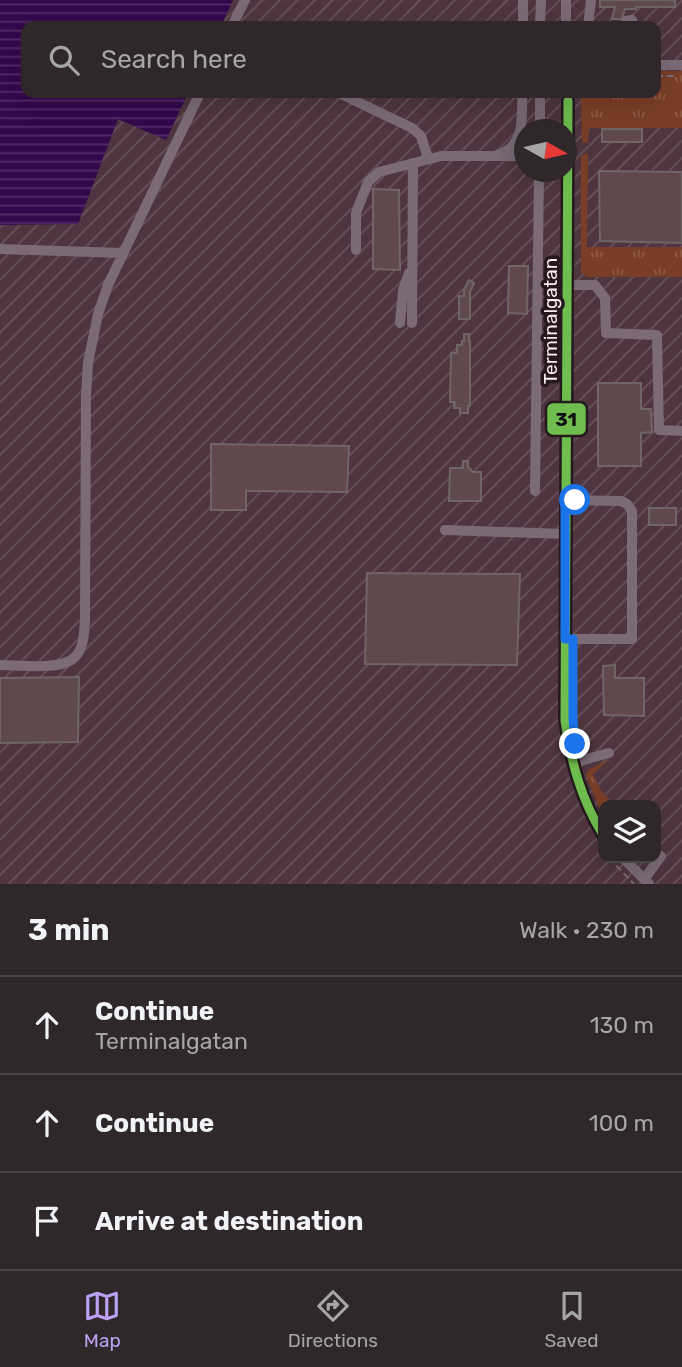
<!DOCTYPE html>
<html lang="en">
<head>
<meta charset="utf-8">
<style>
  :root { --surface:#2f272a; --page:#372f32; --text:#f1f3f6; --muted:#a7a5a8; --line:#4a4447; --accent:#bca0f2 }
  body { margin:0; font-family:Rubik,sans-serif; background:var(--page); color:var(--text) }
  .controls { position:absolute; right:21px; bottom:21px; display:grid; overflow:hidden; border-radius:14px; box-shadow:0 7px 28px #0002 }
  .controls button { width:63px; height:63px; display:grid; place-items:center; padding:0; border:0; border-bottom:2px solid var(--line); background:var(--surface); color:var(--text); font:35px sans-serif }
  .compass { position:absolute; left:514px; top:119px; width:63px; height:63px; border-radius:50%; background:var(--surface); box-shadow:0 7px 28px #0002; rotate:98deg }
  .stop { position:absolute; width:21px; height:21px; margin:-16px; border:5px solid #1a73e8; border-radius:50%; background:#fff }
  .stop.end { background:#1a73e8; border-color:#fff; box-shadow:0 2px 7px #0008 }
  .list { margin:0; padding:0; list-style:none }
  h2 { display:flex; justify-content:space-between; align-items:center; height:91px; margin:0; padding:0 28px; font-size:30px }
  h2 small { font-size:23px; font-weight:400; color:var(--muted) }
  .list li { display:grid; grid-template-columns:46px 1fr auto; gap:21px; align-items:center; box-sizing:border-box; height:98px; padding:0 28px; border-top:2px solid var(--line) }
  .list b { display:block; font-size:26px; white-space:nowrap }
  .list p { margin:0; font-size:23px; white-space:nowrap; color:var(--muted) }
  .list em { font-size:23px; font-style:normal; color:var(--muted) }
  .icon { flex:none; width:38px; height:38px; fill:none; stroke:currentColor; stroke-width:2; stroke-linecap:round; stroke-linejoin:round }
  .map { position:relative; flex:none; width:682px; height:884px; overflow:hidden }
  .search { position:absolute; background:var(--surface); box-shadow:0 7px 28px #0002; left:21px; right:21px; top:21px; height:77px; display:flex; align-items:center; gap:18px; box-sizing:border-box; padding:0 24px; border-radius:14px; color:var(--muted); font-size:26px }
  .sheet { height:385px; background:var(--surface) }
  nav { display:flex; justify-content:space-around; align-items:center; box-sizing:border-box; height:98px; border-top:2px solid var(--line); background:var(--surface); font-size:19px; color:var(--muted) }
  nav a { display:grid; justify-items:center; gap:4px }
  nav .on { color:var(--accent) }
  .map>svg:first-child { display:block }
  .industrial { fill:url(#industrial-furrows); fill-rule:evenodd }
  .grass { fill:url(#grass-tufts) }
  .water { fill:url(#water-rules) }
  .building { fill:#5f494c; stroke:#6f6567; stroke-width:2 }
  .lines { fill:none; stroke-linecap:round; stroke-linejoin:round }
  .path { stroke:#796d74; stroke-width:2; stroke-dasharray:7 3.5; stroke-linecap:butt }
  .minor { stroke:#7a6b77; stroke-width:10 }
  .bus-1-casing { stroke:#241a1e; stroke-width:14 }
  .bus-1 { stroke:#6fbd4e; stroke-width:9 }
  .route { stroke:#1a73e8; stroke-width:9 }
  .labels { text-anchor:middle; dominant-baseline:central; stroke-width:7; stroke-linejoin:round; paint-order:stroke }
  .street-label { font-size:19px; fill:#f9eaef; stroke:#241a1e }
  .line-badge { stroke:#241a1e; stroke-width:2.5 }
  .pale-badge-label { font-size:19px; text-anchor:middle; font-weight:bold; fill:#111 }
</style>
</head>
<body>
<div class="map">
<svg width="682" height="884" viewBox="0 0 682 884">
  <defs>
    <pattern id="industrial-furrows" width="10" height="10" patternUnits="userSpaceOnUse" patternTransform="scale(1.75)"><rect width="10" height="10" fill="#4f353f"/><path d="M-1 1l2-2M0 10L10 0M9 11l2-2" fill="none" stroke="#69525b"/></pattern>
    <pattern id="grass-tufts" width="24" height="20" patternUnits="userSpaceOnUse" patternTransform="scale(1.75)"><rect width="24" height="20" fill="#7a3e27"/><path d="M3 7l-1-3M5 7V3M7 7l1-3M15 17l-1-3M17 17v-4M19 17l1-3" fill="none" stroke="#8e5a47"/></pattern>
    <pattern id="water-rules" width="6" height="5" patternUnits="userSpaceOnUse" patternTransform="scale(1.75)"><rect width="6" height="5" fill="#34084d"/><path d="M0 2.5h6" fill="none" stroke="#522c67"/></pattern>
  </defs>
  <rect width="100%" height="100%" fill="#3f3438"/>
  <!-- industrial -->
  <path class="industrial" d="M 233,0 L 682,0 L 682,884 L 0,884 L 0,225 L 78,224 L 118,119 L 166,140 L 189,93 L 656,93 L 656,26 L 221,26 ZM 524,130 L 566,130 L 566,172 L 524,172 ZM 603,805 L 656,805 L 656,858 L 603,858 Z"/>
  <!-- grass -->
  <path class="grass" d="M 656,71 L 682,71 L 682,128 L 589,128 L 588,143 L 582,142 L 581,93 L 656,93 Z
    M 588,153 L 587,247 L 682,247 L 682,277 L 587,277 L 581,273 L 581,156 Z
    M 610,759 L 593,774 L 600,789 L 614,805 L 603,805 L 603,815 C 596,803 593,789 586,776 L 588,770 Z"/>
  <!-- water -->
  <path class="water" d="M 0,0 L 233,0 L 221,26 L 26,26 L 26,93 L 188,93 L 166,140 L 118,119 L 78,224 L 0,225 Z"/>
  <!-- building -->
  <path class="building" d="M 600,0 L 675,0 L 675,7 L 636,7 L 636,9 L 625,9 L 622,19 L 612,19 L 615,7 L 600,7 Z
    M 602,129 L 642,129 L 642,142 L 602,142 Z
    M 599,171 L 682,172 L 682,243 L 600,241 Z
    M 373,189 L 399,190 L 400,270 L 373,269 Z
    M 509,266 L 528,266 L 527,314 L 508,313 Z
    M 469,280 L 474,283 L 470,292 L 470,319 L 459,319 L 459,296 L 464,296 L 464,290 Z
    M 464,334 L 469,334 L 469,341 L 470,341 L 470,406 L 468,406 L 468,413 L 460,413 L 460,408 L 454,408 L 455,402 L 450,402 L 451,353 L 457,353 L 457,345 L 462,345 L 462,341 L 464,341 Z
    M 598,383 L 641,383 L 641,409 L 651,409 L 652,432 L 641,433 L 641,466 L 598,466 Z
    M 211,444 L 349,446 L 347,492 L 246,491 L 246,510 L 211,510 Z
    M 463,461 L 468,461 L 468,468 L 471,469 L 472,472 L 481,472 L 481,501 L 449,501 L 450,468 L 463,468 Z
    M 649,508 L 676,508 L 676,525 L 649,525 Z
    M 367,573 L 520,574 L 517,665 L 365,664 Z
    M 615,665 L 615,678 L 644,678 L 644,716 L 604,715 L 603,666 Z
    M 79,677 L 78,742 L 0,743 L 0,678 Z"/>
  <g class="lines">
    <!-- path -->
    <path class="path" d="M 656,76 L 677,76
      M 599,843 L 603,850
      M 609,858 L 634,884"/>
    <!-- minor -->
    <path class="minor" d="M 566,0 L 566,26
      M 232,26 L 245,0
      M 523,26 L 523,0
      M 540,26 L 541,0
      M 588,26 L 591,0
      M 625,26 L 626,21 L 632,20 L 634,26
      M 656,65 L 682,65
      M 339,93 L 412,128 L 421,136 L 428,158
      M 569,93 L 565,534 L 565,720 C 570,763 579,798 603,835
      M 540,130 L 540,93
      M 497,155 C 526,147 522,117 522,93
      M 0,249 L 123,253
      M 356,250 L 356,213 L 368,182 L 379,172 L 441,156 L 524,156
      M 567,285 L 595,285 L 605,298 L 606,333 L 657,335 L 659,430 L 682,431
      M 400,323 L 403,290 L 409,273
      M 412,323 L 413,163
      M 535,491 L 539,172
      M 445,530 L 565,534
      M 565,639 L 632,639 L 632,511 L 627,504 L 621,501 L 565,500
      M 0,665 C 19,665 62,671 75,657 C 84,648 84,633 85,620 L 86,395 L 88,363 L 98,314 L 108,285 L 200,93
      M 572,763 L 609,753
      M 623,858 L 649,884
      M 643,878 L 648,874 L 661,856"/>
    <defs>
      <path id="bus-1" d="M 568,101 L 565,720 C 571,762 581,799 603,835"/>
    </defs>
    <!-- bus-1 casing -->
    <use href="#bus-1" class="bus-1-casing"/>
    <!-- bus-1 -->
    <use href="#bus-1" class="bus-1"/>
  </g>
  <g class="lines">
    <!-- route -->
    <path class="route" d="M 575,500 L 565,500 L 565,639 L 573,639 L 573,719 L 575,744"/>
  </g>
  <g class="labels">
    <!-- street labels -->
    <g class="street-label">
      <text transform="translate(550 321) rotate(-90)">Terminalgatan</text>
    </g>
  </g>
  <rect class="line-badge" x="546" y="402" width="41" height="34" rx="7" fill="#6fbd4e"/>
  <g class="pale-badge-label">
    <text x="566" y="426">31</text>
  </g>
</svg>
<div class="controls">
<button><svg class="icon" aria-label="layers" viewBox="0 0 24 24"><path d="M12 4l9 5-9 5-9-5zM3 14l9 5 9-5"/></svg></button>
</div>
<svg class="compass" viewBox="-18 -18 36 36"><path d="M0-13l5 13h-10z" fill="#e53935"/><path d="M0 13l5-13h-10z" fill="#a7a5a8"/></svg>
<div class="stop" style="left:575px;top:500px"></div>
<div class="stop end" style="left:575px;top:744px"></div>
<div class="search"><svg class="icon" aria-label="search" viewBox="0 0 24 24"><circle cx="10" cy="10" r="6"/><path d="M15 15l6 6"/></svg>Search here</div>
</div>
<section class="sheet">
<h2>3 min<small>Walk · 230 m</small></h2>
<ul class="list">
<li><svg class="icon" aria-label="ahead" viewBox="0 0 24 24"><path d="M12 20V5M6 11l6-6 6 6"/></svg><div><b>Continue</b><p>Terminalgatan</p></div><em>130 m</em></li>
<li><svg class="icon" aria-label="ahead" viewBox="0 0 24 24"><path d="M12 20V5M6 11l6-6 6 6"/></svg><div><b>Continue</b></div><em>100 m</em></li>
<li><svg class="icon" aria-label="arrive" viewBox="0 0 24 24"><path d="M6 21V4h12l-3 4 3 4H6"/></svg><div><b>Arrive at destination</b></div></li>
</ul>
</section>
<nav>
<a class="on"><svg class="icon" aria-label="map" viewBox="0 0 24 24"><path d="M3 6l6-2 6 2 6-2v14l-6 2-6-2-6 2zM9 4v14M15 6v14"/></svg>Map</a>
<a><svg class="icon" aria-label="directions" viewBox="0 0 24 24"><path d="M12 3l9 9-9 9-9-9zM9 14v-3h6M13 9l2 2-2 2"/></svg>Directions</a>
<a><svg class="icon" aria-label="saved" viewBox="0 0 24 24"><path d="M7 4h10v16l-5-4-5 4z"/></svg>Saved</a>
</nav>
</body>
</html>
